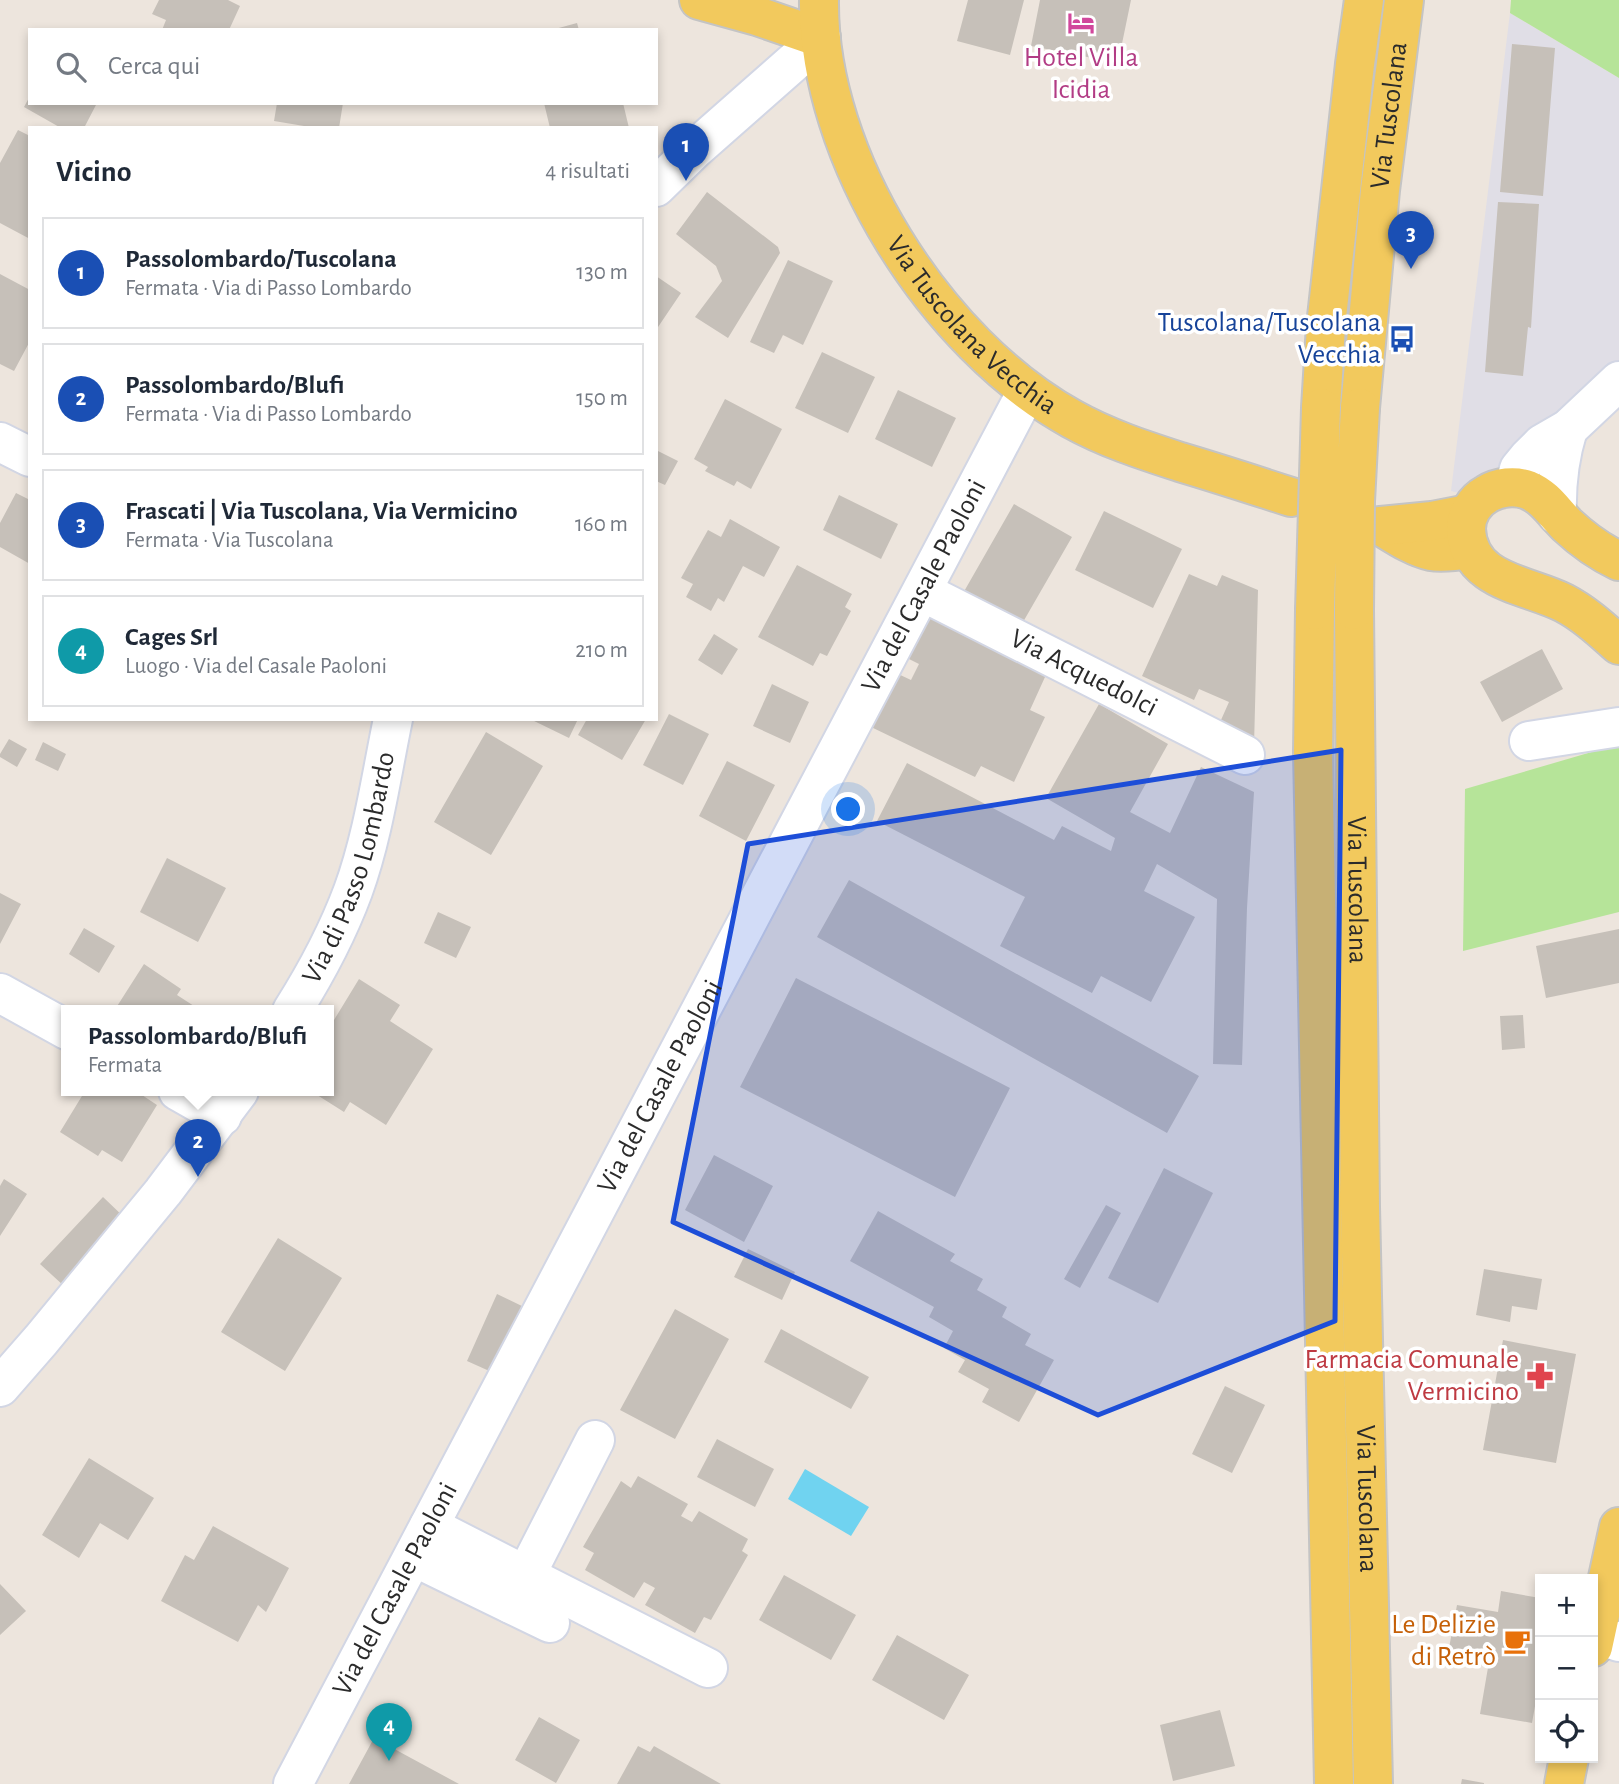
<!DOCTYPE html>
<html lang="it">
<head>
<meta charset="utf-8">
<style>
  :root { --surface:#fff; --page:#f6f6f7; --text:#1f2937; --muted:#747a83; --line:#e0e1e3; --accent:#7c3aed }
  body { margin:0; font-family:"Alegreya Sans",sans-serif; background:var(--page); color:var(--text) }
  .controls { position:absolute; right:21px; bottom:21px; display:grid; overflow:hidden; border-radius:0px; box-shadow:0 4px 10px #0003 }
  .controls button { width:63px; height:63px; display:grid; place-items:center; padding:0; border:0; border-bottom:2px solid var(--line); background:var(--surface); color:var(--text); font:35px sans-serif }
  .you { position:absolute; left:849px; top:810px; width:24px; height:24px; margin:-18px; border:5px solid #fff; border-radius:50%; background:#1a73e8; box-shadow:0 0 0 10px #1a73e833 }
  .badge { display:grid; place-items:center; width:46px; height:46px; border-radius:50%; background:var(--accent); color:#fff; font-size:23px; font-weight:700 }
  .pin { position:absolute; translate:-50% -58px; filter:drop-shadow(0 2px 4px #0008) }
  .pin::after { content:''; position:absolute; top:37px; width:24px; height:21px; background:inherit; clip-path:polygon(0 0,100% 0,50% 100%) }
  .popup { position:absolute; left:61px; top:1005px; width:273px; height:91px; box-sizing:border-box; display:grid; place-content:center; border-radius:0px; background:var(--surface); filter:drop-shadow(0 2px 5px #0005); font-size:23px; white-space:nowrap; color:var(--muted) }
  .popup b { font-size:26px; color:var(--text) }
  .popup::after { content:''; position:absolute; left:50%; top:100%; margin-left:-14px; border:14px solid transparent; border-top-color:var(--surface) }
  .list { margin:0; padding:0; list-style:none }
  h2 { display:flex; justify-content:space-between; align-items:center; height:91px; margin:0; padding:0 28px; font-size:30px }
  h2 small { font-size:23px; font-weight:400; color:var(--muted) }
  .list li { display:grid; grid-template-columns:46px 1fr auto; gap:21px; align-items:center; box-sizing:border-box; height:112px; margin:0 14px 14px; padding:0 14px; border:2px solid var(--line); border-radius:0px }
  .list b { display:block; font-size:26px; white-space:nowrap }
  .list p { margin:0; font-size:23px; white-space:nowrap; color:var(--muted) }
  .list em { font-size:23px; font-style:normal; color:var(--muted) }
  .icon { flex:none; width:38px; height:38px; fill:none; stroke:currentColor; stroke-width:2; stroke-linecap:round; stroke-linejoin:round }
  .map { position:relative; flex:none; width:1619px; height:1784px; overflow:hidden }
  .search { position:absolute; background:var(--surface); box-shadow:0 4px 10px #0003; left:28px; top:28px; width:630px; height:77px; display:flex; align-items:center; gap:18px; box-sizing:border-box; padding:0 24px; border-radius:0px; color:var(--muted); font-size:26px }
  .panel { position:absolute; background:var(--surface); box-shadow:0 4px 10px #0003; left:28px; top:126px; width:630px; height:595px; border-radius:0px }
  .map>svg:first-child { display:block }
  .industrial { fill:#e0dee6 }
  .green { fill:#b6e499 }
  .water { fill:#70d3f0 }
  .building { fill:#c6c0b9 }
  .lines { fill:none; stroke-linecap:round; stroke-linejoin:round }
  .minor-casing { stroke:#d2d6e4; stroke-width:42 }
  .major-casing { stroke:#c4c4c4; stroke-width:42 }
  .minor { stroke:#fff; stroke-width:38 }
  .major { stroke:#f2c95d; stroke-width:38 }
  .major-bridge-casing { stroke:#c4c4c4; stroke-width:42; stroke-linecap:butt }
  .major-bridge { stroke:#f2c95d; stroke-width:38 }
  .marked { fill:#1d4ed8; fill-opacity:0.2; stroke:#1d4ed8; stroke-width:5; stroke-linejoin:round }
  .labels { text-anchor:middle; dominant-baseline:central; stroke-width:7; stroke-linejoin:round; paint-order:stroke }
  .hotel-label { font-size:28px; fill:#b23c85; stroke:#fff }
  .street-label { font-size:28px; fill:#2b2b2b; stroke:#fff }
  .transit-label { font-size:28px; fill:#164399; stroke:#fff; text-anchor:end }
  .health-label { font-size:28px; fill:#be3a42; stroke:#fff; text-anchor:end }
  .food-label { font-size:28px; fill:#c56008; stroke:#fff; text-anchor:end }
</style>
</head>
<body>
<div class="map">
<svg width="1619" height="1784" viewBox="0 0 1619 1784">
  <rect width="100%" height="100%" fill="#ede5dd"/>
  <!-- industrial -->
  <path class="industrial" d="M 1510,13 L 1619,78 L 1619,361 L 1613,364 L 1511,464 L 1463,494 L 1451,491 Z"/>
  <!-- green -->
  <path class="green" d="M 1511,0 L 1619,0 L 1619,78 L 1510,13 Z
    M 1619,744 L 1619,912 L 1463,951 L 1465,789 Z"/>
  <!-- water -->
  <path class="water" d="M 805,1469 L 869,1507 L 851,1536 L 788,1499 Z"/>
  <!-- building -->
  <path class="building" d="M 159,0 L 228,0 L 240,6 L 229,30 L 162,30 L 166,20 L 152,14 Z
    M 968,0 L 1024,0 L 1010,55 L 957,41 Z
    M 1040,0 L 1131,0 L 1118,63 L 1031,46 Z
    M 577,23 L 579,30 L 555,30 L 555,29 Z
    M 1512,44 L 1555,48 L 1543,196 L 1500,192 Z
    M 30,96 L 30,103 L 97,103 L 84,128 L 61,128 L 24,107 Z
    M 277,103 L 343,103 L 339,128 L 316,128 L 274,121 Z
    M 544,103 L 623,103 L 629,128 L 550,128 Z
    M 18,130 L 30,136 L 30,239 L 0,223 L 0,163 Z
    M 707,192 L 778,247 L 780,253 L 728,338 L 695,317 L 722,281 L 716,266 L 676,234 Z
    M 1498,202 L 1539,204 L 1531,328 L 1528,327 L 1523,376 L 1485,372 Z
    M 788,260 L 833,281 L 803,345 L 783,335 L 774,353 L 750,342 Z
    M 0,274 L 30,290 L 30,341 L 14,371 L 0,364 Z
    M 656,276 L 681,293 L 656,330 Z
    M 822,352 L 875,377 L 848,433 L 795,408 Z
    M 898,390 L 956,418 L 932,467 L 875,439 Z
    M 725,399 L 782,429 L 751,489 L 737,481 L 734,486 L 705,471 L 708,467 L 694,459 Z
    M 656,450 L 678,461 L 665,485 L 656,481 Z
    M 16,493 L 30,500 L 30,564 L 0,547 L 0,523 Z
    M 839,495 L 898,524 L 881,559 L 823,530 Z
    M 1014,504 L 1072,537 L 1019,629 L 962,595 Z
    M 1104,511 L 1182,549 L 1153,608 L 1075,570 Z
    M 730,519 L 780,547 L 764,577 L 743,566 L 724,602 L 718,598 L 711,611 L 686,597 L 693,584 L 681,578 L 708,530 L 721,537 Z
    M 797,565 L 852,594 L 845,607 L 851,611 L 827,656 L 820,653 L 813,666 L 758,637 Z
    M 1189,574 L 1217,586 L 1222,575 L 1258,590 L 1254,746 L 1217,729 L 1229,702 L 1199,689 L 1194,700 L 1142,676 Z
    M 930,610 L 1050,666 L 1030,710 L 1045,717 L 1014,782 L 981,766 L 975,777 L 871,727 L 896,673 L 911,680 L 919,664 L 907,658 Z
    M 714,634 L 738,649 L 722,675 L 698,660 Z
    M 1542,649 L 1563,689 L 1502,722 L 1480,682 Z
    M 772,684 L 809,702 L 790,743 L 753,726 Z
    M 1099,704 L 1168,744 L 1130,812 L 1170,833 L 1201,767 L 1254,792 L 1247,908 L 1242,1065 L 1213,1064 L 1217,899 L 1157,864 L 1144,891 L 1195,917 L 1151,1002 L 1101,976 L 1092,993 L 1000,946 L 1025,897 L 877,821 L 907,763 L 1054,840 L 1062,826 L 1111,851 L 1115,838 L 1046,798 Z
    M 669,714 L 709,734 L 683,785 L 643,765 Z
    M 530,719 L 578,719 L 569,738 Z
    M 587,719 L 646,719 L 622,760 L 578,735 Z
    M 486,732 L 543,766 L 491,855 L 434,822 Z
    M 9,739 L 27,749 L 17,767 L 0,757 L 0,754 Z
    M 43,742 L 66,754 L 58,771 L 35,760 Z
    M 727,761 L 775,785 L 746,841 L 699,816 Z
    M 167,858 L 226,888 L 198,942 L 140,912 Z
    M 849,880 L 1199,1076 L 1167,1133 L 817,937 Z
    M 0,893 L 21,904 L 0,944 Z
    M 438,912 L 471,927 L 456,958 L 424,943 Z
    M 84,928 L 115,946 L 99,973 L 69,954 Z
    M 1619,929 L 1619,983 L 1546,998 L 1536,946 Z
    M 144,964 L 181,989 L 177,995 L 194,1006 L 191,1011 L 114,1011 Z
    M 796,978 L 1010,1088 L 955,1197 L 740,1087 Z
    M 359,979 L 400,1005 L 390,1021 L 433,1049 L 386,1125 L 350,1102 L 344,1112 L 314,1093 L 315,1091 L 329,1091 L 329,1017 L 334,1020 Z
    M 1523,1015 L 1525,1048 L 1502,1050 L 1500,1016 Z
    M 85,1091 L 136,1091 L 157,1105 L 122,1162 L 102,1150 L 98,1156 L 60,1132 Z
    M 714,1155 L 773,1186 L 744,1242 L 685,1210 Z
    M 1164,1168 L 1213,1193 L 1158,1303 L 1108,1278 Z
    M 4,1179 L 27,1194 L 0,1236 L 0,1186 Z
    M 103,1197 L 126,1219 L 64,1286 L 40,1264 Z
    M 1106,1205 L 1121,1213 L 1080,1288 L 1064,1279 Z
    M 878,1211 L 955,1254 L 950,1261 L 983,1279 L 977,1290 L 1007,1307 L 1002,1317 L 1031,1334 L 1025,1345 L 1054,1360 L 1019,1422 L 982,1402 L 989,1389 L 958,1372 L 965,1360 L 944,1348 L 953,1331 L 929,1317 L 934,1307 L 850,1261 Z
    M 278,1238 L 342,1278 L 285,1371 L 221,1332 Z
    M 748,1249 L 795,1272 L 782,1300 L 734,1277 Z
    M 1484,1269 L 1542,1279 L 1537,1310 L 1512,1306 L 1510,1322 L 1476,1315 Z
    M 497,1294 L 526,1308 L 496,1374 L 467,1361 Z
    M 675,1309 L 729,1339 L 675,1439 L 620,1410 Z
    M 781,1329 L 869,1377 L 851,1409 L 764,1362 Z
    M 1503,1340 L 1576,1354 L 1556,1463 L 1483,1450 Z
    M 1225,1386 L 1265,1405 L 1232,1473 L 1192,1454 Z
    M 717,1439 L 774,1469 L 755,1507 L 697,1477 Z
    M 89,1458 L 154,1498 L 128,1540 L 100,1523 L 79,1558 L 42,1535 Z
    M 638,1476 L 688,1504 L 681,1516 L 692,1522 L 699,1511 L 748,1539 L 742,1551 L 748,1555 L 711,1620 L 704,1617 L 695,1633 L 645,1605 L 655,1588 L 644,1582 L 634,1598 L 585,1570 L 594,1553 L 583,1547 L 621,1481 L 631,1488 Z
    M 213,1526 L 289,1568 L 266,1612 L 258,1605 L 238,1642 L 161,1601 L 185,1555 L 194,1560 Z
    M 784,1575 L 856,1615 L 831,1660 L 759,1620 Z
    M 0,1584 L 26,1611 L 0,1635 Z
    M 1501,1591 L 1540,1598 L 1540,1678 L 1532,1723 L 1480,1714 L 1490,1656 L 1449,1648 L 1457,1605 L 1498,1612 Z
    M 897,1635 L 969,1675 L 944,1720 L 872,1680 Z
    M 1220,1710 L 1235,1766 L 1173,1781 L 1160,1725 Z
    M 539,1717 L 580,1740 L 556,1783 L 515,1760 Z
    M 374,1738 L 459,1784 L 349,1784 Z
    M 638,1746 L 650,1752 L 654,1746 L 721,1784 L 617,1784 Z
    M 1462,1779 L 1484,1783 L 1484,1784 L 1461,1784 Z"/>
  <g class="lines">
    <defs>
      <g id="minor">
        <path d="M 656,187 L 695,149 L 821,38"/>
        <path d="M 0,442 L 30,457"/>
        <path d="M 1514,487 L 1519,469 L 1528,458 L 1542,444 L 1568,429 L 1619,381"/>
        <path d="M 1557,515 C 1556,485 1559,458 1568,429"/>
        <path id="s1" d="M 923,592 L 1245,755"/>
        <path d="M 1529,741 L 1619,727"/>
        <path d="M 0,993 L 67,1030"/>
        <path id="s2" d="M 292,1011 C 316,973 337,934 353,891 C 373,836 381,777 393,719"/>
        <path d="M 178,1091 L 222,1116"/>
        <path d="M 0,1387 L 41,1340 L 163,1192 L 239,1091"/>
        <path d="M 429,1526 L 708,1668"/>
        <path d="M 414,1557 L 550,1623"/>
        <path d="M 511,1604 L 595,1440"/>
        <path d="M 1595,1634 L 1619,1642"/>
        <path id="s3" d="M 293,1784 L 1027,391"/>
      </g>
      <g id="major">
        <path d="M 699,0 L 757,16 L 821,38"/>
        <path id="s4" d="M 819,0 C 817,157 936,344 1072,419 C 1106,438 1143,450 1180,462 C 1217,473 1254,485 1291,497"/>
        <path d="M 1321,408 L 1326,326 L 1355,64 L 1364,0"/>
        <path id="s5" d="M 1360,408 L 1380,190 L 1404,0"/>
        <path d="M 1381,526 C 1396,535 1413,547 1431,551 C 1443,553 1457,551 1470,549"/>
        <path d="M 1381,526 L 1432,521 L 1468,514"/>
        <path d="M 1619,561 C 1600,552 1582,539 1567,525 C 1554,512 1545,497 1528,490 C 1515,485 1498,487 1487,494 C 1474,501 1466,515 1466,529 C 1468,582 1526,584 1564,603 C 1585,614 1602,630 1619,645"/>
        <path d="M 1315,610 L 1313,752 L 1334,1784"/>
        <path id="s6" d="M 1354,610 L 1360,1207 L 1373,1784"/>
        <path d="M 1593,1647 L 1619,1527"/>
        <path d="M 1564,1784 L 1569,1758"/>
      </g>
    </defs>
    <!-- minor casing -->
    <use href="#minor" class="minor-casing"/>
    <!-- major casing -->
    <use href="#major" class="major-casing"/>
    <!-- minor -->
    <use href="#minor" class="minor"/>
    <!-- major -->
    <use href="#major" class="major"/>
    <defs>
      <path id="major-bridge" d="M 1315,610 L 1321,408
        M 1354,610 L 1355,501 L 1360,408"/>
    </defs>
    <!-- major-bridge casing -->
    <use href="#major-bridge" class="major-bridge-casing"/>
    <!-- major-bridge -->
    <use href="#major-bridge" class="major-bridge"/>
  </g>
  <!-- marked area -->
  <path class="marked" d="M 1341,750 L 1335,1321 L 1098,1415 L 673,1222 L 748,844 Z"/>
  <!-- icons -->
  <defs>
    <symbol id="hotel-bare" viewBox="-9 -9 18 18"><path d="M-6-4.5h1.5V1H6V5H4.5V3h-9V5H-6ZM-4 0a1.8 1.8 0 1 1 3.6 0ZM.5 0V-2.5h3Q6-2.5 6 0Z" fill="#d1479c" stroke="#fff" stroke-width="2.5" paint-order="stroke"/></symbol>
    <symbol id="bus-bare" viewBox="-9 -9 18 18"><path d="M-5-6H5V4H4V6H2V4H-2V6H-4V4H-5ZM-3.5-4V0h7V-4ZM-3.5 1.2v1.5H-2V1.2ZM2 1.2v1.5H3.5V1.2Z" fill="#1a4fb4" stroke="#fff" stroke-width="2.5" paint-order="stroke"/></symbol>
    <symbol id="pharmacy-bare" viewBox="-9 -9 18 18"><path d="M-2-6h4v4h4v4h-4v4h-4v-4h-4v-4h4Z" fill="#e0444e" stroke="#fff" stroke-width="2.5" paint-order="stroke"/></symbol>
    <symbol id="cafe-bare" viewBox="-9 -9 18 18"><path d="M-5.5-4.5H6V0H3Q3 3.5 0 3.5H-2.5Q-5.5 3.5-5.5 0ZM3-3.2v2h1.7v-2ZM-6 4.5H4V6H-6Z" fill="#e8710a" stroke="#fff" stroke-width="2.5" paint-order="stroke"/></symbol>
  </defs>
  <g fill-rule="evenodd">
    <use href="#hotel-bare" x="1062" y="4" width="38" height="38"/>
    <use href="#bus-bare" x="1383" y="320" width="38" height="38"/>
    <use href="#pharmacy-bare" x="1521" y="1357" width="38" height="38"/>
    <use href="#cafe-bare" x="1498" y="1622" width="38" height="38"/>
  </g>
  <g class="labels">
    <!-- hotel labels -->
    <g class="hotel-label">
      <text x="1081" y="58">Hotel Villa<tspan x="1081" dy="32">Icidia</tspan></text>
    </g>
    <!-- street labels -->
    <g class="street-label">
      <text stroke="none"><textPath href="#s5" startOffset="294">Via Tuscolana</textPath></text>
      <text stroke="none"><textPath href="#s4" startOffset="371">Via Tuscolana Vecchia</textPath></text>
      <text stroke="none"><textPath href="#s3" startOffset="1354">Via del Casale Paoloni</textPath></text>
      <text stroke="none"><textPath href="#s1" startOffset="180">Via Acquedolci</textPath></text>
      <text stroke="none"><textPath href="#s2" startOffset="156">Via di Passo Lombardo</textPath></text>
      <text stroke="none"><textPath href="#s6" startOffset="280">Via Tuscolana</textPath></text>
      <text stroke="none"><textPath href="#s3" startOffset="788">Via del Casale Paoloni</textPath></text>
      <text stroke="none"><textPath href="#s6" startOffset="889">Via Tuscolana</textPath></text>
      <text stroke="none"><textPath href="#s3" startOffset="220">Via del Casale Paoloni</textPath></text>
    </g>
    <!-- transit labels -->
    <g class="transit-label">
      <text x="1381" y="323">Tuscolana/Tuscolana<tspan x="1381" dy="32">Vecchia</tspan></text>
    </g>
    <!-- health labels -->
    <g class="health-label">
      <text x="1519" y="1360">Farmacia Comunale<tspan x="1519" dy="32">Vermicino</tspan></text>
    </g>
    <!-- food labels -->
    <g class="food-label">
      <text x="1496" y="1625">Le Delizie<tspan x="1496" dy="32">di Retrò</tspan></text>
    </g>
  </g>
</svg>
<div class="controls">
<button>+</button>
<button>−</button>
<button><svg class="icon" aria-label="locate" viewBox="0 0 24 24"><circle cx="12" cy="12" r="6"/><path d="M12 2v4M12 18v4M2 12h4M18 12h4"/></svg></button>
</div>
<div class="you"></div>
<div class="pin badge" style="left:686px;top:181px;background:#1a4fb4">1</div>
<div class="pin badge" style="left:198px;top:1177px;background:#1a4fb4">2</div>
<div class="popup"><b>Passolombardo/Blufi</b>Fermata</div>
<div class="pin badge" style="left:1411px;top:269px;background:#1a4fb4">3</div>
<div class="pin badge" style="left:389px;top:1761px;background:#0f9aa8">4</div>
<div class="search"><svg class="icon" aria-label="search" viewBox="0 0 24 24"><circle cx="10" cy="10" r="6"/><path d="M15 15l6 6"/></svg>Cerca qui</div>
<section class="panel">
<h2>Vicino<small>4 risultati</small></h2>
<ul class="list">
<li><span class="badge" style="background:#1a4fb4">1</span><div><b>Passolombardo/Tuscolana</b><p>Fermata · Via di Passo Lombardo</p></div><em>130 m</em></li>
<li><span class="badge" style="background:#1a4fb4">2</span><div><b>Passolombardo/Blufi</b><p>Fermata · Via di Passo Lombardo</p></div><em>150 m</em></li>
<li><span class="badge" style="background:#1a4fb4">3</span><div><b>Frascati | Via Tuscolana, Via Vermicino</b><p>Fermata · Via Tuscolana</p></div><em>160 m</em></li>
<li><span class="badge" style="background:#0f9aa8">4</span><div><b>Cages Srl</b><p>Luogo · Via del Casale Paoloni</p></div><em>210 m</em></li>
</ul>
</section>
</div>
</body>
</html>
